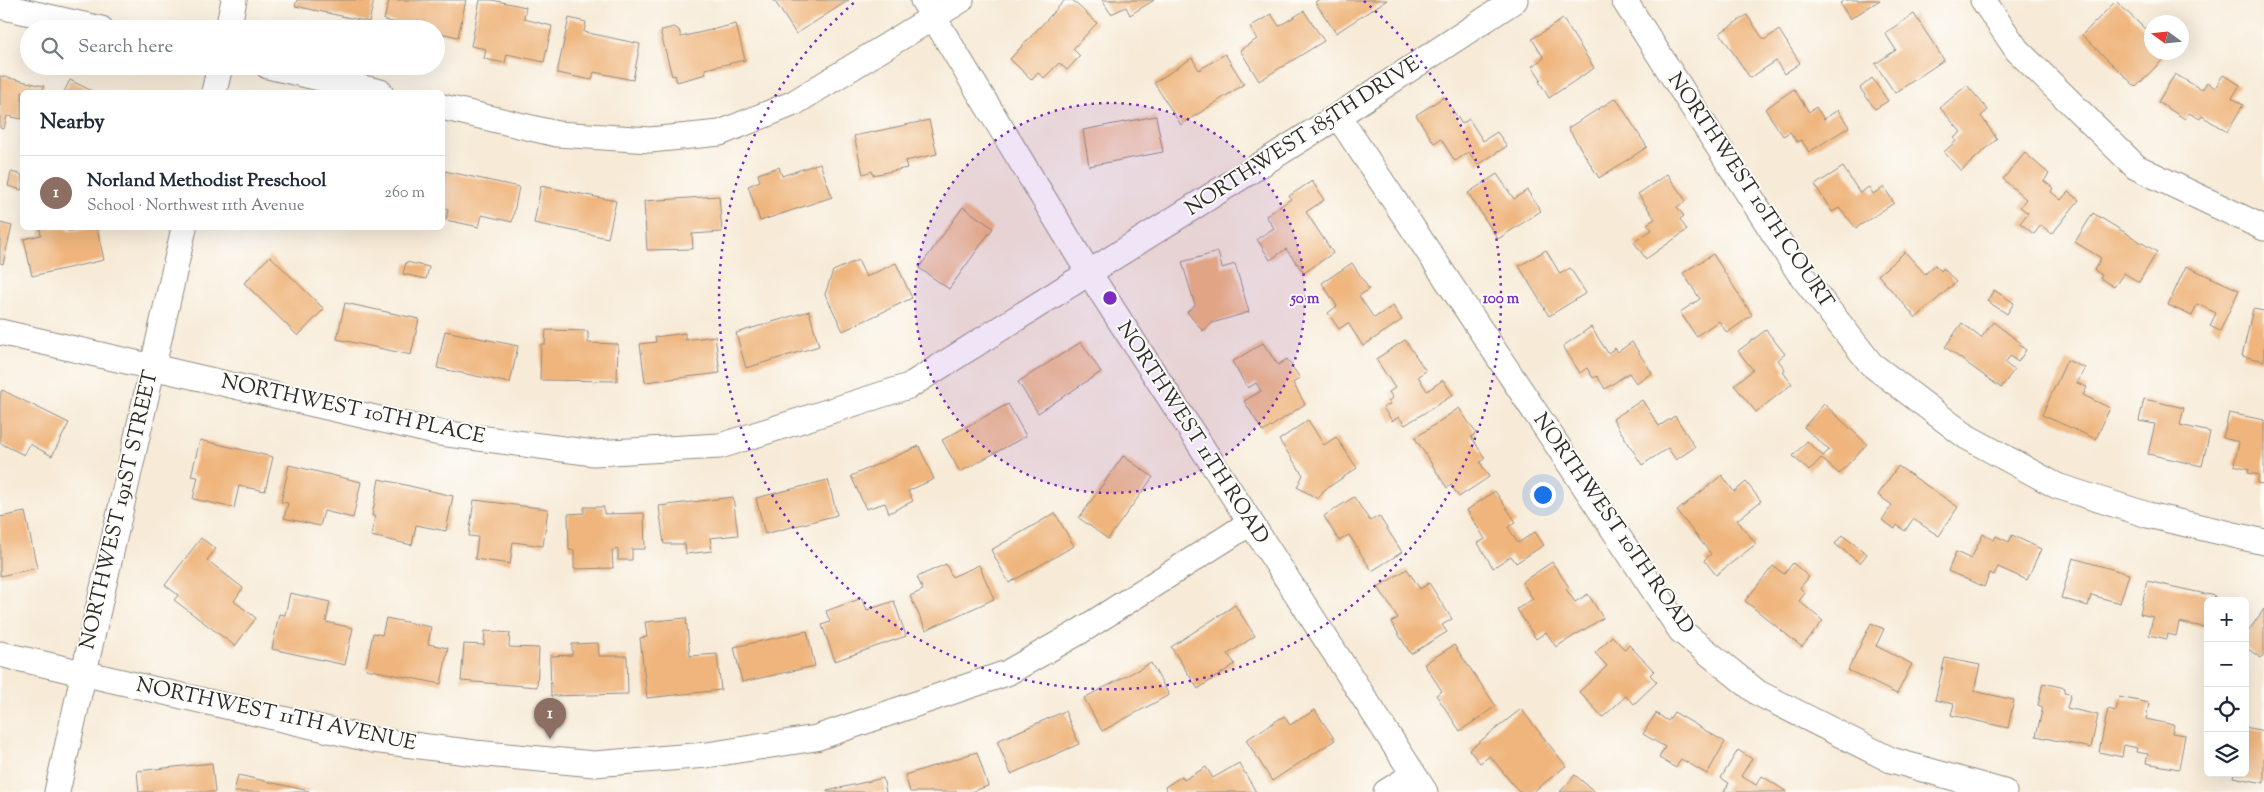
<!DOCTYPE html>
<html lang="en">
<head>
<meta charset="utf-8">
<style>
  :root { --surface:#fff; --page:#f6f6f7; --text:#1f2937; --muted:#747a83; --line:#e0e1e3; --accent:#b45309 }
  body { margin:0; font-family:"Sorts Mill Goudy",serif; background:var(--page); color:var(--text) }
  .controls { position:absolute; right:15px; bottom:15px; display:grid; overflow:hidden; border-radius:8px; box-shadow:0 5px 20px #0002 }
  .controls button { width:45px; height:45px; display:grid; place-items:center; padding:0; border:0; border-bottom:1px solid var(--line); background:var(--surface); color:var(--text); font:25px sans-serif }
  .compass { position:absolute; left:2144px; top:15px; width:45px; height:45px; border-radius:50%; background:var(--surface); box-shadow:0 5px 20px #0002; rotate:285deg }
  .you { position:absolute; left:1542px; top:494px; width:18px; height:18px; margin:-12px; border:4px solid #fff; border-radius:50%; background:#1a73e8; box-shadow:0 0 0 8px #1a73e833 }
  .badge { display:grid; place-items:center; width:32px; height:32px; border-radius:50%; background:var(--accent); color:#fff; font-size:16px; font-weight:700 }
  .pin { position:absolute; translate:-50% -41px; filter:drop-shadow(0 1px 2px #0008) }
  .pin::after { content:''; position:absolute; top:26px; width:18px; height:15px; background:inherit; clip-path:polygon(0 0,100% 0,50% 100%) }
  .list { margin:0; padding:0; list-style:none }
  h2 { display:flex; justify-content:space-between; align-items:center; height:65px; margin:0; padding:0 20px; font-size:21px }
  h2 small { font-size:16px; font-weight:400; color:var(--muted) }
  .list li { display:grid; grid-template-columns:32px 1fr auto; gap:15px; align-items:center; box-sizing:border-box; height:75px; padding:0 20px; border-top:1px solid var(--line) }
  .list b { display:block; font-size:19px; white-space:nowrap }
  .list p { margin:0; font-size:16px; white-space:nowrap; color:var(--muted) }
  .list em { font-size:16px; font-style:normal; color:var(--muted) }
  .icon { flex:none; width:28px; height:28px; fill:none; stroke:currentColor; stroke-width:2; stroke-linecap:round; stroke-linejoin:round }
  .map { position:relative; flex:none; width:2264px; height:792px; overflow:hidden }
  .search { position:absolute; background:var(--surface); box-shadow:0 5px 20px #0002; left:20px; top:20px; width:425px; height:55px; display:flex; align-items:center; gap:12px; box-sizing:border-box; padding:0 18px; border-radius:28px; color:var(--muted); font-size:19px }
  .panel { position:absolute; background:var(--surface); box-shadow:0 5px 20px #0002; left:20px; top:90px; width:425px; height:140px; border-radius:8px }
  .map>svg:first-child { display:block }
  .building { fill:#efb57d }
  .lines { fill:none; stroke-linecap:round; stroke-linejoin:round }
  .minor-casing { stroke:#918b82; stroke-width:27 }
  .minor { stroke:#fff; stroke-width:25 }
  .ring { fill:none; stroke:#7b2cbf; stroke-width:2.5; stroke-dasharray:2.5 5 }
  .labels { text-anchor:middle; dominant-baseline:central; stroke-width:4; stroke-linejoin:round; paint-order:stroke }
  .street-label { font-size:21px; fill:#2b2b2b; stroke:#fdfcf7 }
  .centre { fill:#7b2cbf; stroke:#fdfcf7; stroke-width:2.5 }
  .ring-label { font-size:15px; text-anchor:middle; font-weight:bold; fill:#7b2cbf; stroke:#fdfcf7; stroke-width:4; stroke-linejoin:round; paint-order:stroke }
</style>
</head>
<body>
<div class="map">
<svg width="2264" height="792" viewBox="0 0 2264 792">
  <rect width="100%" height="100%" fill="#fdfcf7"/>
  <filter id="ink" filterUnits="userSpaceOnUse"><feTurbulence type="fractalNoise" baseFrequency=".02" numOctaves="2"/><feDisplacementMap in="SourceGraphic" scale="10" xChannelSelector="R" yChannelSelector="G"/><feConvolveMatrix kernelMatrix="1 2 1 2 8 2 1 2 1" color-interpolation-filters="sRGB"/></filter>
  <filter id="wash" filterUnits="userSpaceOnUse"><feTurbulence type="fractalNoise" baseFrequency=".0096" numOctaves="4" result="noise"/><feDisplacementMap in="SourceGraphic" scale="20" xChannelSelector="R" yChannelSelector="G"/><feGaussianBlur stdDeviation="1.12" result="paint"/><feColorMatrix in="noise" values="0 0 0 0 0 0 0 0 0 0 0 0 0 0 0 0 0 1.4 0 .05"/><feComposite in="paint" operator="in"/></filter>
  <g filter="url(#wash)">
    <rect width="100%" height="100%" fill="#f7ebd8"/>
    <g id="blocks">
      <!-- building -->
      <path class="building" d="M 297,0 L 374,0 L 369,22 L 295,6 Z
        M 389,0 L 466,0 L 458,37 L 436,32 L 436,29 L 423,29 L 384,20 Z
        M 480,0 L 492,0 L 526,7 L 524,19 L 552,26 L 544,62 L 507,54 L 505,63 L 484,59 L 486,49 L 471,46 Z
        M 774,0 L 849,0 L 796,34 Z
        M 1065,0 L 1072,0 L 1097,23 L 1073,49 L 1080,56 L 1067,70 L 1059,63 L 1044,78 L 1038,73 L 1032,80 L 1010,59 Z
        M 1102,0 L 1154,0 L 1130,15 L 1126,7 L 1111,14 Z
        M 1318,0 L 1387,0 L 1336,33 L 1315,2 Z
        M 1845,0 L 1880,0 L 1850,19 L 1840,3 Z
        M 2116,1 L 2145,29 L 2148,27 L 2152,30 L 2152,52 L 2170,52 L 2136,87 L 2082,35 Z
        M 1304,11 L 1324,41 L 1259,81 L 1240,50 L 1257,39 L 1250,27 L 1271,14 L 1279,26 Z
        M 1914,14 L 1944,60 L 1895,93 L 1875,64 L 1896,50 L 1885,33 Z
        M 1747,15 L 1764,40 L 1779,30 L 1800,63 L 1784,74 L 1776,61 L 1750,78 L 1720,33 Z
        M 569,18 L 586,22 L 584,32 L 640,44 L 633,80 L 594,72 L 592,80 L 557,73 Z
        M 1563,19 L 1594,68 L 1549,98 L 1539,81 L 1541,79 L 1532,66 L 1544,58 L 1532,39 Z
        M 736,24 L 745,60 L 705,69 L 706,74 L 677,82 L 675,75 L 672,76 L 661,34 L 662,30 L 674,27 L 679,30 L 681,37 Z
        M 1225,54 L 1244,84 L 1181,125 L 1154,83 L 1192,58 L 1199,70 Z
        M 2175,74 L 2202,90 L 2207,82 L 2215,88 L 2223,75 L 2240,85 L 2232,98 L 2243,105 L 2227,132 L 2202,116 L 2200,119 L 2189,113 L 2185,119 L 2158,102 Z
        M 0,76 L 44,86 L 43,92 L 22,92 L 22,119 L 7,116 L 4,129 L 0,128 Z
        M 1872,78 L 1888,101 L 1875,109 L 1860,88 Z
        M 70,80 L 94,92 L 64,92 Z
        M 1967,85 L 1988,110 L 1981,116 L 1997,139 L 1961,171 L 1944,152 L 1956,141 L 1954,138 L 1961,132 L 1940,108 Z
        M 1794,89 L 1809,112 L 1816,107 L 1824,119 L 1838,110 L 1849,127 L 1809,152 L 1801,140 L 1797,142 L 1790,132 L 1783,136 L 1765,109 Z
        M 1444,97 L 1462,124 L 1469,119 L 1483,141 L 1497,132 L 1507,146 L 1478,165 L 1469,152 L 1455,161 L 1441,139 L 1434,143 L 1416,115 Z
        M 1616,98 L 1647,147 L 1599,178 L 1568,128 Z
        M 1156,116 L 1163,152 L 1089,166 L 1083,130 Z
        M 929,120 L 937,154 L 905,161 L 907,168 L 873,175 L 872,171 L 863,174 L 854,136 Z
        M 2025,153 L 2049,174 L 2044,181 L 2053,188 L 2051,192 L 2061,200 L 2068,192 L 2079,200 L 2052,234 L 2041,225 L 2034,234 L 2020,223 L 2028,213 L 2020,207 L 2026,199 L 2003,179 Z
        M 820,163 L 832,197 L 760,221 L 748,186 L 760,181 L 758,174 L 779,167 L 782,176 Z
        M 1843,167 L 1860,193 L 1869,187 L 1873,194 L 1884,187 L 1894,203 L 1856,228 L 1839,208 L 1832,212 L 1815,185 Z
        M 445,171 L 519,187 L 512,222 L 482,215 L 479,227 L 446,220 L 448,209 L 442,208 L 442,184 Z
        M 11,172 L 22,175 L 22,190 L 8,186 Z
        M 1497,174 L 1514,199 L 1527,190 L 1541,211 L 1498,239 L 1468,193 Z
        M 1667,174 L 1686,201 L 1677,207 L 1684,216 L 1680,219 L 1687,230 L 1646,259 L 1634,242 L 1652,230 L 1647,224 L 1655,219 L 1638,194 Z
        M 1312,181 L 1324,200 L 1306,212 L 1333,253 L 1304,273 L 1286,249 L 1270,260 L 1257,239 L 1274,228 L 1266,216 L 1291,199 L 1289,196 Z
        M 541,186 L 616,201 L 608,238 L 534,223 Z
        M 719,196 L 722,232 L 692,234 L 693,249 L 647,250 L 644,201 Z
        M 963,207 L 993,228 L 949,289 L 919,268 Z
        M 2093,213 L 2157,252 L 2139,282 L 2124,273 L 2114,287 L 2100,278 L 2102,275 L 2094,270 L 2101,258 L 2075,242 Z
        M 0,223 L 12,226 L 3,264 L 0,263 Z
        M 40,228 L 67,228 L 68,231 L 97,228 L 104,260 L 32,276 L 24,239 L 41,235 Z
        M 1546,250 L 1560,274 L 1570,268 L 1586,293 L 1549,316 L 1519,266 Z
        M 1218,252 L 1222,268 L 1235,264 L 1249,312 L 1212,323 L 1203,331 L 1187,312 L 1195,305 L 1182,262 Z
        M 1905,252 L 1925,274 L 1935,265 L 1941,271 L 1943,268 L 1956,282 L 1916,318 L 1878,275 Z
        M 1713,254 L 1752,315 L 1727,333 L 1719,321 L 1696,336 L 1680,312 L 1700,299 L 1683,273 Z
        M 270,256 L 324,309 L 298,336 L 244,283 Z
        M 858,260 L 866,277 L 896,263 L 912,298 L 843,331 L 825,294 L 833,271 Z
        M 406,262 L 429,267 L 426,279 L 403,274 Z
        M 1352,263 L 1369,289 L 1359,296 L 1374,318 L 1393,306 L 1402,320 L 1363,346 L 1348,323 L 1339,329 L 1328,313 L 1337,306 L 1322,283 Z
        M 2186,266 L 2239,290 L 2220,331 L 2210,326 L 2216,313 L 2197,304 L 2192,316 L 2168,305 Z
        M 1994,290 L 2014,303 L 2007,314 L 1987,301 Z
        M 345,303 L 419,319 L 411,355 L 337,339 Z
        M 2253,309 L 2264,311 L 2264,361 L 2242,356 Z
        M 809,311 L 819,346 L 746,368 L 736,333 Z
        M 1993,322 L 2021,343 L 2019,345 L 2026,350 L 2018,362 L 2010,356 L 2005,363 L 2014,370 L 2001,388 L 1945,347 L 1962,323 L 1981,338 Z
        M 1591,327 L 1608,353 L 1615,348 L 1618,352 L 1632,342 L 1652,373 L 1636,383 L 1629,373 L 1605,389 L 1597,376 L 1593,378 L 1587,368 L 1580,373 L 1563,346 Z
        M 546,330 L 588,331 L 588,343 L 618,344 L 617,381 L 540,380 L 541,344 L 545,344 Z
        M 1766,330 L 1785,354 L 1778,360 L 1785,369 L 1783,372 L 1792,384 L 1756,412 L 1734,385 L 1753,370 L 1738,351 Z
        M 445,331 L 518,346 L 510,383 L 437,368 Z
        M 685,333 L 685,340 L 715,336 L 720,373 L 645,382 L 640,344 L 656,342 L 655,337 Z
        M 1405,340 L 1426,371 L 1418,376 L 1427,391 L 1443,380 L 1453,395 L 1405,425 L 1399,417 L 1392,421 L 1383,408 L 1390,404 L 1388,401 L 1393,398 L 1389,392 L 1395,388 L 1376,359 Z
        M 1081,342 L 1101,372 L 1038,413 L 1018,382 Z
        M 1263,343 L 1278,365 L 1287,359 L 1300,378 L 1293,383 L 1305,404 L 1263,432 L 1244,401 L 1261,391 L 1256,383 L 1248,388 L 1232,362 Z
        M 2067,360 L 2085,368 L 2077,383 L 2087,387 L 2083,395 L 2110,408 L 2096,439 L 2042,415 Z
        M 2,390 L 69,423 L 52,456 L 30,444 L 24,455 L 0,443 L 0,395 Z
        M 2144,399 L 2184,408 L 2180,425 L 2210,432 L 2202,466 L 2148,454 L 2155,424 L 2139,421 Z
        M 1642,400 L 1659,426 L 1675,416 L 1695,447 L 1676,460 L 1668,448 L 1642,465 L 1613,419 Z
        M 1008,404 L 1026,436 L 960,472 L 942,440 Z
        M 1824,404 L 1867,444 L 1839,474 L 1821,458 L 1809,471 L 1793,456 L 1807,441 L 1823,456 L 1829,450 L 1804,427 Z
        M 1459,408 L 1476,433 L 1471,437 L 1485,458 L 1480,462 L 1489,477 L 1459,497 L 1451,485 L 1447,488 L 1415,438 Z
        M 2229,413 L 2264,420 L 2264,484 L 2257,483 L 2259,475 L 2248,473 L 2249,469 L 2234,465 L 2239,442 L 2223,438 Z
        M 1308,420 L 1324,445 L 1336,437 L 1357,468 L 1323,491 L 1318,499 L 1297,487 L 1303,475 L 1279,440 Z
        M 200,440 L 273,457 L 265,491 L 239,486 L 234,508 L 193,499 L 198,477 L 191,476 Z
        M 919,446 L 934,479 L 908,491 L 913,501 L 889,513 L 885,503 L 866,509 L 851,476 Z
        M 1123,456 L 1153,477 L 1108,539 L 1079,518 Z
        M 289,465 L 361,482 L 353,518 L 324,511 L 320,526 L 284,518 L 288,503 L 281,502 Z
        M 1898,466 L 1958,507 L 1939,536 L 1913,519 L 1905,531 L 1897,525 L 1895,529 L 1882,520 L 1892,505 L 1878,495 Z
        M 1722,475 L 1734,492 L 1746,482 L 1761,501 L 1737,520 L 1756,544 L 1716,575 L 1704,560 L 1711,554 L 1677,511 Z
        M 379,479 L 453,496 L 446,531 L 416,525 L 412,545 L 371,536 L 375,516 L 372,516 Z
        M 828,480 L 837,515 L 765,534 L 756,498 Z
        M 1495,491 L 1516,522 L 1508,527 L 1518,543 L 1535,532 L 1544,545 L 1516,563 L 1511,556 L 1493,568 L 1478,543 L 1485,539 L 1467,510 Z
        M 733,497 L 738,535 L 710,538 L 712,551 L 686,554 L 685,544 L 664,544 L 659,506 Z
        M 1354,497 L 1370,521 L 1379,516 L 1402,552 L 1372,571 L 1349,535 L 1339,541 L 1324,516 Z
        M 474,500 L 548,509 L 543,546 L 513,542 L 510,564 L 475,559 L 478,537 L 469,536 Z
        M 584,507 L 604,507 L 604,514 L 644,513 L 645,549 L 632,549 L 632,560 L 618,560 L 618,549 L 612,550 L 613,568 L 574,569 L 574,550 L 569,550 L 568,514 L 584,513 Z
        M 25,512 L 37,568 L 0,576 L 0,517 Z
        M 1055,513 L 1074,546 L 1009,583 L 991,550 Z
        M 1983,534 L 1994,540 L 1996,536 L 2009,542 L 2012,535 L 2041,549 L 2027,580 L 1998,567 L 1994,575 L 1990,573 L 1984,587 L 1948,571 L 1956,552 L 1971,559 Z
        M 1842,535 L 1867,554 L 1860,563 L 1835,544 Z
        M 201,538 L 216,549 L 207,560 L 243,588 L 234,601 L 256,618 L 235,646 L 174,600 L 178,595 L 165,585 Z
        M 2073,558 L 2129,574 L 2120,603 L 2091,595 L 2088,606 L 2061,598 Z
        M 1552,562 L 1569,587 L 1566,589 L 1575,602 L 1588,594 L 1603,618 L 1556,647 L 1546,632 L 1536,639 L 1517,609 L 1533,599 L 1522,582 Z
        M 1793,563 L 1809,577 L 1800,588 L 1805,593 L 1799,601 L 1823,621 L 1802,647 L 1745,601 L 1773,566 L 1784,574 Z
        M 946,564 L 952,577 L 979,565 L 994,599 L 926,630 L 910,596 L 923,590 L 917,577 Z
        M 1407,569 L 1420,589 L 1429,583 L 1452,619 L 1442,625 L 1447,632 L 1411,654 L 1391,622 L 1398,618 L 1378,587 Z
        M 2147,581 L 2215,596 L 2214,601 L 2208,601 L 2208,628 L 2179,622 L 2176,636 L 2168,634 L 2167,639 L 2149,635 L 2153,617 L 2140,614 Z
        M 290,593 L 330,602 L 326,622 L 353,628 L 345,665 L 272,649 L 279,614 L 285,615 Z
        M 862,598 L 867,610 L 894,601 L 906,636 L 835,661 L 822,625 L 830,622 L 826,611 Z
        M 1235,605 L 1255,636 L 1228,654 L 1235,664 L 1198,689 L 1171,647 Z
        M 2264,609 L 2264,654 L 2261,658 L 2245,647 L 2245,636 Z
        M 386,618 L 431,627 L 428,644 L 448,648 L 441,684 L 366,669 L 373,633 L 382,635 Z
        M 686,618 L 690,656 L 717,654 L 721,690 L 647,698 L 640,638 L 647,637 L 645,622 Z
        M 1871,623 L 1884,629 L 1876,646 L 1912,664 L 1897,694 L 1848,670 Z
        M 485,631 L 510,633 L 509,647 L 539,648 L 537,687 L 461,681 L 464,644 L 484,645 Z
        M 807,631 L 815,666 L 742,682 L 734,647 Z
        M 1612,636 L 1625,650 L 1629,645 L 1654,671 L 1650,675 L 1657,682 L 1634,704 L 1626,696 L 1603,717 L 1579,692 L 1607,666 L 1595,653 Z
        M 598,643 L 599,656 L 627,656 L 628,694 L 551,696 L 550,656 L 572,655 L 572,644 Z
        M 1454,645 L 1496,706 L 1460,731 L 1436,695 L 1442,691 L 1424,664 Z
        M 1945,658 L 1980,665 L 1974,691 L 2014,700 L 2008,728 L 1951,715 L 1954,704 L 1935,700 Z
        M 1151,663 L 1169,695 L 1102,731 L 1084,698 Z
        M 2043,683 L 2065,688 L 2064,693 L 2071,694 L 2067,708 L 2098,715 L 2091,748 L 2036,736 L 2043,707 L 2038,705 Z
        M 2119,697 L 2149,703 L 2146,719 L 2174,725 L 2172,733 L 2185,735 L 2179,769 L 2146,763 L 2148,754 L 2136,752 L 2137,748 L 2124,745 L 2122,757 L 2099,752 L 2108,709 L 2116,711 Z
        M 1521,709 L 1566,766 L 1533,792 L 1519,792 L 1490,756 L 1480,763 L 1469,750 Z
        M 1315,710 L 1335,740 L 1272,781 L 1246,740 L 1284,716 L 1290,725 Z
        M 1065,711 L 1079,744 L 1011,774 L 997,741 Z
        M 1674,712 L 1725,742 L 1707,774 L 1681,759 L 1676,768 L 1659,758 L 1665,747 L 1643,734 L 1656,713 L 1668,721 Z
        M 2245,727 L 2264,731 L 2264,783 L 2233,777 L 2234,773 L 2245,773 Z
        M 1738,750 L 1752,759 L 1741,776 L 1756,785 L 1762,776 L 1787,792 L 1724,792 L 1729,783 L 1721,778 Z
        M 977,752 L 988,786 L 970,792 L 910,792 L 905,775 Z
        M 212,763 L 215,792 L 139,792 L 137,771 Z
        M 1239,763 L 1256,792 L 1168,792 L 1165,787 L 1182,776 L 1184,780 L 1206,767 L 1213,778 Z
        M 238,775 L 309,791 L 309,792 L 234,792 Z
        M 1575,775 L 1595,792 L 1560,792 Z
        M 883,778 L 886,792 L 827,792 L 827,791 Z"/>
    </g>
  </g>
  <g filter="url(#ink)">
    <use href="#blocks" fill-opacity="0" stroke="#918b82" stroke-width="1"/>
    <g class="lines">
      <defs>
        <path id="minor" d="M 923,0 L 1089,273 L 1425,792
          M 1624,0 L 1798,271 L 1871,364 L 1967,437 L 2057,486 L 2148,515 L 2264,542
          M 1983,0 L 2017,50 L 2136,167 L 2264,228
          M 0,6 L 101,29
          M 228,29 L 234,0
          M 268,66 L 380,92
          M 214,92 L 220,66
          M 442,107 L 557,134 L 650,140 L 720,133 L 794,103 L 961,0
          M 1338,116 L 1681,631 L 1758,693 L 1891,760 L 2004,792
          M 0,332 L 440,433 L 594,453 L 720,446 L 909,386 L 1338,116 L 1515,0
          M 0,654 L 373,740 L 475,753 L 594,764 L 707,755 L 816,738 L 1007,673 L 1079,632 L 1250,523
          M 57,792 L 184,228
          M 1386,792 L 1413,775"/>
      </defs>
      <!-- minor casing -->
      <use href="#minor" class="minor-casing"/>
      <!-- minor -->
      <use href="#minor" class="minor"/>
    </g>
  </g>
  <!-- distance rings -->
  <circle cx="1110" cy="298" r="195" fill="#7b2cbf" fill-opacity=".12"/>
  <g class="ring">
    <circle cx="1110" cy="298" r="195"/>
    <path d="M1364 1A391 391 0 1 1 856 1"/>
  </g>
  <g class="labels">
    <!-- street labels -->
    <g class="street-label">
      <text transform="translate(1303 137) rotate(-33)">NORTHWEST 185TH DRIVE</text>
      <text transform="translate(1750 191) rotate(56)">NORTHWEST 10TH COURT</text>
      <text transform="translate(353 410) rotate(12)">NORTHWEST 10TH PLACE</text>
      <text transform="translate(1192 433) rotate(57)">NORTHWEST 11TH ROAD</text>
      <text transform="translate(120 510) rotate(-77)">NORTHWEST 191ST STREET</text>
      <text transform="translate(1613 524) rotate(55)">NORTHWEST 10TH ROAD</text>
      <text transform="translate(276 715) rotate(12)">NORTHWEST 11TH AVENUE</text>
    </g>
  </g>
  <circle cx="1110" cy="298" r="8" class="centre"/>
  <g class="ring-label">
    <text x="1305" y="303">50 m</text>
    <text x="1501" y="303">100 m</text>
  </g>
</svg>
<div class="controls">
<button>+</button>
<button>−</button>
<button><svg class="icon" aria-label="locate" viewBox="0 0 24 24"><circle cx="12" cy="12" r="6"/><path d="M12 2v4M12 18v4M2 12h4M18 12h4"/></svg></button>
<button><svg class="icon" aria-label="layers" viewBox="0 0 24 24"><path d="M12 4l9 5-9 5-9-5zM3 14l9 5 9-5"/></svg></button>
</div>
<svg class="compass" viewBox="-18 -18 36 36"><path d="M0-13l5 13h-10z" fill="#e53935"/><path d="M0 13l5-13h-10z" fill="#747a83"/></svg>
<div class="you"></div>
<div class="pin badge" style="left:550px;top:739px;background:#8d6e63">1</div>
<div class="search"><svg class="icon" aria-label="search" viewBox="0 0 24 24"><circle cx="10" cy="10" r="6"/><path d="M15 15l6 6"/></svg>Search here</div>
<section class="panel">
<h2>Nearby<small></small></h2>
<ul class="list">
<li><span class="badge" style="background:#8d6e63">1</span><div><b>Norland Methodist Preschool</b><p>School · Northwest 11th Avenue</p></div><em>260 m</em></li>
</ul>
</section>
</div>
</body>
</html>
